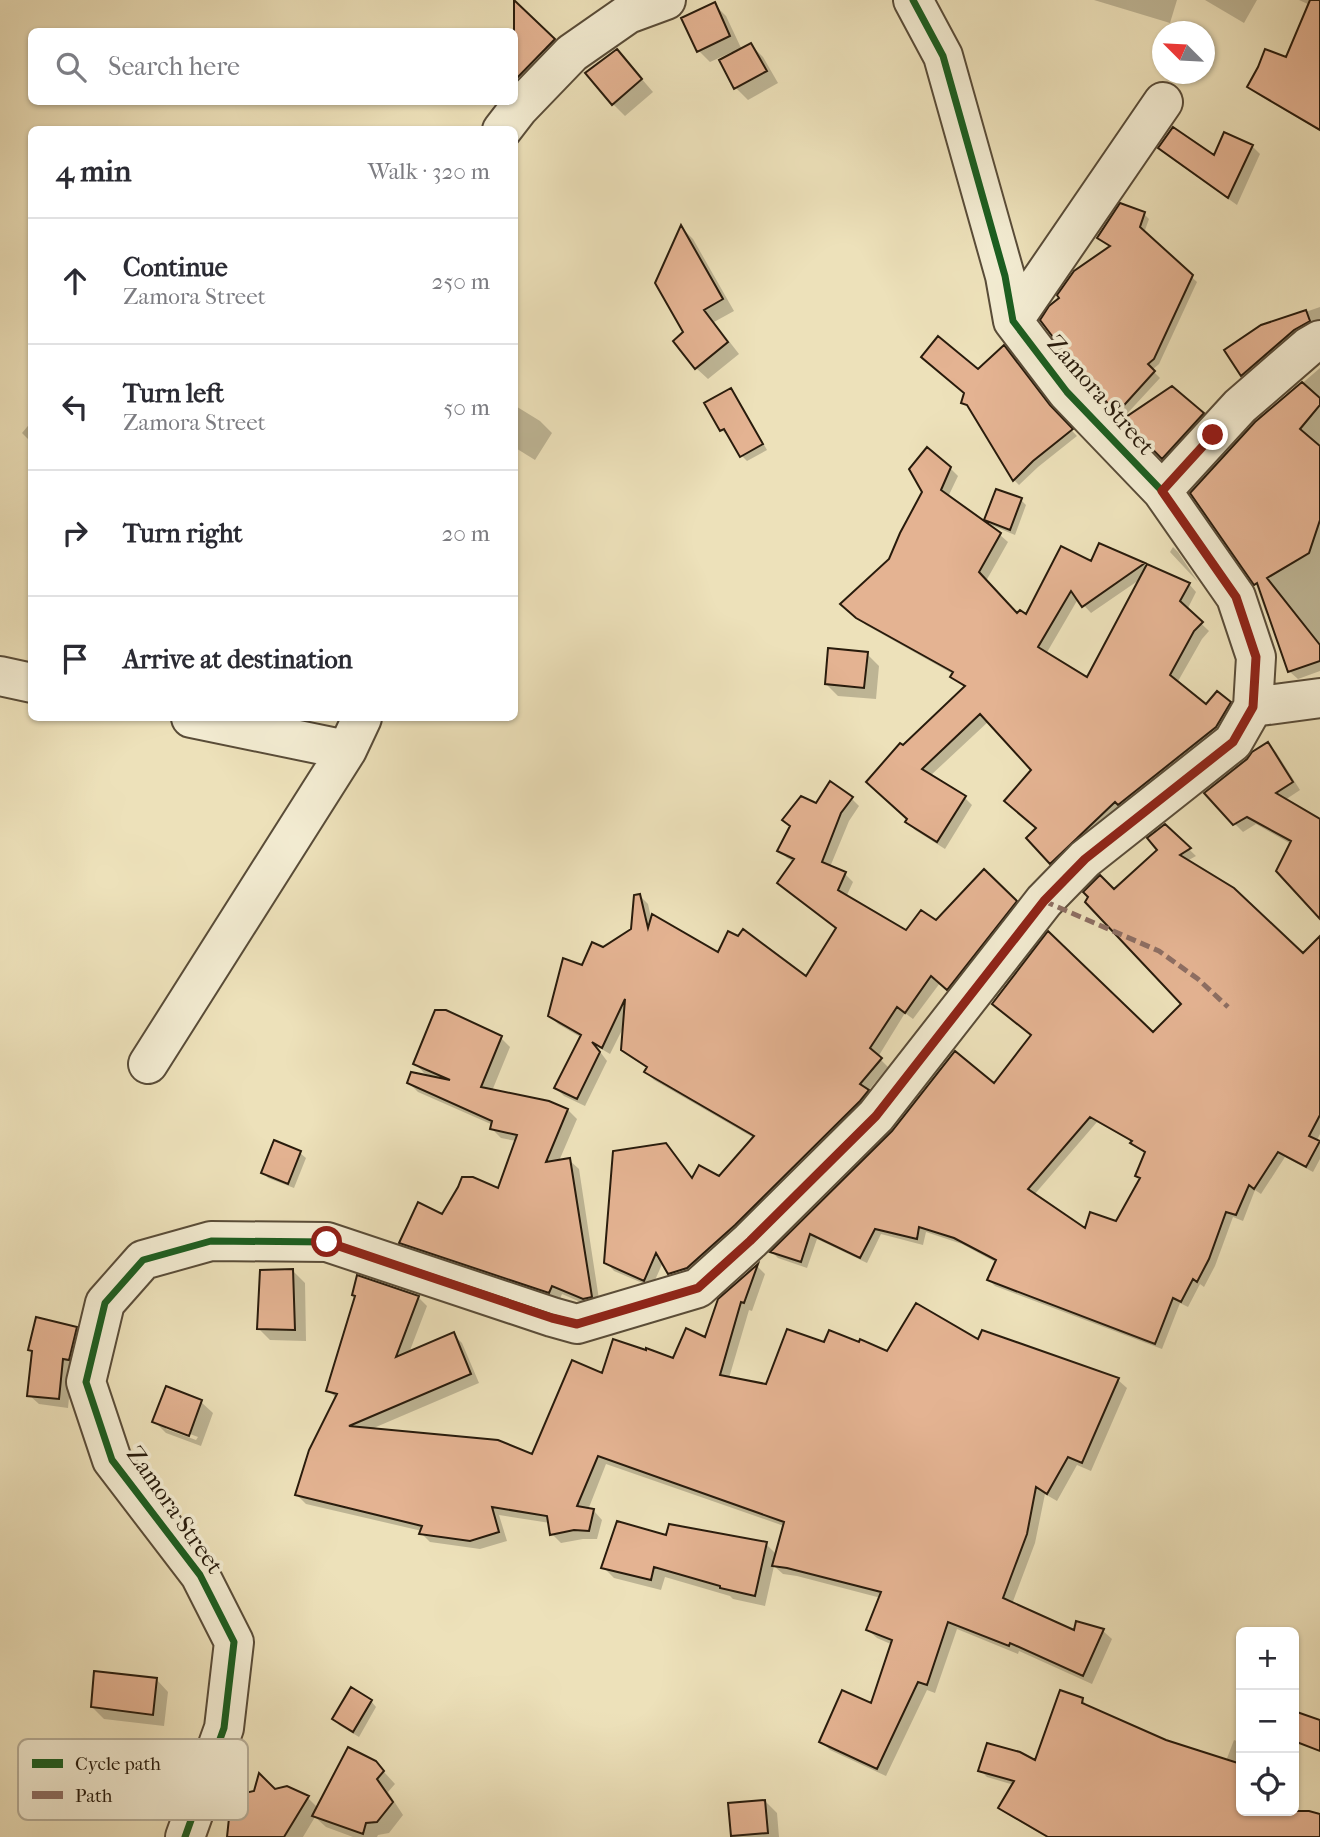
<!DOCTYPE html>
<html lang="en">
<head>
<meta charset="utf-8">
<style>
  :root { --surface:#fff; --page:#f7f7f7; --text:#2b2b33; --muted:#7c7c81; --line:#e1e1e2 }
  body { margin:0; font-family:"IM FELL French Canon",serif; background:var(--page); color:var(--text) }
  .controls { position:absolute; right:21px; bottom:21px; display:grid; overflow:hidden; border-radius:10px; box-shadow:0 2px 5px #0004 }
  .controls button { width:63px; height:63px; display:grid; place-items:center; padding:0; border:0; border-bottom:2px solid var(--line); background:var(--surface); color:var(--text); font:35px sans-serif }
  .compass { position:absolute; left:1152px; top:21px; width:63px; height:63px; border-radius:50%; background:var(--surface); box-shadow:0 2px 5px #0004; rotate:294deg }
  .stop { position:absolute; width:21px; height:21px; margin:-16px; border:5px solid #8f2418; border-radius:50%; background:#fff }
  .stop.end { background:#8f2418; border-color:#fff; box-shadow:0 2px 7px #0008 }
  .list { margin:0; padding:0; list-style:none }
  h2 { display:flex; justify-content:space-between; align-items:center; height:91px; margin:0; padding:0 28px; font-size:30px }
  h2 small { font-size:23px; font-weight:400; color:var(--muted) }
  .list li { display:grid; grid-template-columns:46px 1fr auto; gap:21px; align-items:center; box-sizing:border-box; height:126px; padding:0 28px; border-top:2px solid var(--line) }
  .list b { display:block; font-size:26px; white-space:nowrap }
  .list p { margin:0; font-size:23px; white-space:nowrap; color:var(--muted) }
  .list em { font-size:23px; font-style:normal; color:var(--muted) }
  .icon { flex:none; width:38px; height:38px; fill:none; stroke:currentColor; stroke-width:2; stroke-linecap:round; stroke-linejoin:round }
  .map { position:relative; flex:none; width:1320px; height:1837px; overflow:hidden }
  .search { position:absolute; background:var(--surface); box-shadow:0 2px 5px #0004; left:28px; top:28px; width:490px; height:77px; display:flex; align-items:center; gap:18px; box-sizing:border-box; padding:0 24px; border-radius:10px; color:var(--muted); font-size:26px }
  .panel { position:absolute; background:var(--surface); box-shadow:0 2px 5px #0004; left:28px; top:126px; width:490px; height:595px; border-radius:10px }
  .map>svg:first-child { display:block }
  .shadow { fill:#0003; fill-rule:evenodd }
  .building { fill:#e4b392; stroke:#281b0c; stroke-width:2; fill-rule:evenodd }
  .lines { fill:none; stroke-linecap:round; stroke-linejoin:round }
  .minor-casing { stroke:#594c38; stroke-width:42 }
  .minor { stroke:#f3ecd2; stroke-width:38 }
  .quiet { stroke:#8d6e63; stroke-width:5; stroke-dasharray:10 5; stroke-linecap:butt }
  .cycleway-casing { stroke:#f3ecd2; stroke-width:11 }
  .cycleway { stroke:#1b5e20; stroke-width:7 }
  .route { stroke:#8f2418; stroke-width:9 }
  .labels { text-anchor:middle; dominant-baseline:central; stroke-width:7; stroke-linejoin:round; paint-order:stroke }
  .street-label { font-size:24px; fill:#281b0c; stroke:#f3ecd2 }
  .key { fill:#f3ecd2; stroke:#b6ad97; stroke-width:2 }
  .key-label { font-size:19px; fill:#281b0c }
</style>
</head>
<body>
<div class="map">
<svg width="1320" height="1837" viewBox="0 0 1320 1837">
  <rect width="100%" height="100%" fill="#ede1ba"/>
  <filter id="stains"><feTurbulence type="fractalNoise" baseFrequency=".00286" numOctaves="4"/><feColorMatrix values="0 0 0 0 .2 0 0 0 0 .09 0 0 0 0 .02 0 0 0 .5 -.17"/></filter>
  <radialGradient id="worn" r=".72"><stop offset=".6" stop-color="#630" stop-opacity="0"/><stop offset="1" stop-color="#630" stop-opacity=".3"/></radialGradient>
  <!-- shadow -->
  <path class="shadow" d="M 1094,0 L 1177,0 L 1170,23 Z
    M 1205,0 L 1257,0 L 1244,23 Z
    M 1299,0 L 1320,0 L 1320,131 L 1257,94 L 1249,86 L 1287,60 L 1310,5 Z
    M 714,4 L 726,16 L 742,50 L 751,45 L 763,57 L 778,83 L 748,100 L 736,88 L 732,52 L 710,62 L 698,50 Z
    M 537,24 L 563,50 L 514,100 L 514,41 Z
    M 628,63 L 653,92 L 625,116 L 613,104 Z
    M 1252,146 L 1260,154 L 1237,205 L 1168,156 L 1160,148 L 1214,158 Z
    M 1144,214 L 1149,219 L 1144,233 L 1197,282 L 1159,364 L 1152,370 L 1160,378 L 1124,417 L 1085,377 L 1112,247 L 1099,237 Z
    M 682,228 L 693,239 L 734,311 L 714,322 L 739,354 L 708,379 L 696,368 L 686,333 Z
    M 1320,307 L 1320,325 L 1248,380 L 1226,351 L 1262,327 Z
    M 1320,368 L 1320,671 L 1298,679 L 1290,672 L 1272,621 L 1266,613 L 1256,584 L 1256,423 Z
    M 978,371 L 1055,413 L 1077,436 L 1038,467 L 1019,485 L 1014,480 L 971,409 L 963,402 Z
    M 731,391 L 736,396 L 767,450 L 747,461 L 742,456 L 730,434 L 727,435 L 722,430 Z
    M 514,405 L 540,421 L 552,433 L 535,460 L 514,447 Z
    M 1203,414 L 1208,420 L 1168,463 L 1126,419 Z
    M 32,421 L 32,443 L 22,433 Z
    M 950,468 L 958,476 L 948,497 L 1000,535 L 1008,542 L 986,581 L 1018,616 L 1027,617 L 1092,563 L 1100,545 L 1144,564 L 1147,568 L 1189,584 L 1196,592 L 1187,610 L 1209,631 L 1202,639 L 1177,683 L 1206,707 L 1229,703 L 1237,711 L 1224,735 L 1059,870 L 1028,839 L 1038,829 L 1033,770 L 989,721 L 930,776 L 965,798 L 972,805 L 945,849 L 915,830 L 907,822 L 903,748 L 966,688 L 952,677 L 953,674 L 866,625 L 850,612 L 891,560 ZM 1142,578 L 1087,679 L 1046,654 L 1078,599 L 1091,613 Z
    M 1021,500 L 1026,505 L 1015,535 L 991,525 L 986,520 Z
    M 1173,547 L 1178,552 L 1198,582 L 1170,552 Z
    M 867,654 L 879,666 L 876,699 L 838,696 L 826,684 Z
    M 1268,744 L 1276,752 L 1300,790 L 1285,800 L 1320,821 L 1320,916 L 1291,844 L 1256,824 L 1243,832 L 1235,824 Z
    M 851,798 L 859,806 L 849,821 L 830,867 L 845,874 L 853,882 L 846,897 L 907,933 L 936,922 L 984,872 L 1023,910 L 956,996 L 940,983 L 913,1019 L 905,1013 L 878,1057 L 888,1067 L 868,1091 L 875,1099 L 867,1109 L 677,1281 L 669,1273 L 663,1262 L 652,1287 L 614,1271 L 606,1262 L 665,1144 L 674,1153 L 693,1179 L 719,1178 L 754,1138 L 654,1080 L 646,1072 L 648,1068 L 632,1058 L 623,1049 L 625,1024 L 610,1054 L 595,1045 L 607,1061 L 585,1106 L 564,1096 L 556,1088 L 582,1038 L 558,1024 L 550,1016 L 583,968 L 603,948 L 633,930 L 640,896 L 648,904 L 652,922 L 719,954 L 806,979 L 838,929 L 787,891 L 779,883 L 794,862 L 787,858 L 779,850 L 817,805 Z
    M 1165,826 L 1196,856 L 1187,861 L 1303,955 L 1320,939 L 1320,1134 L 1316,1142 L 1320,1144 L 1320,1159 L 1313,1172 L 1285,1157 L 1261,1194 L 1255,1190 L 1243,1221 L 1233,1217 L 1215,1266 L 1204,1287 L 1200,1284 L 1188,1307 L 1180,1303 L 1162,1349 L 995,1286 L 989,1280 L 997,1263 L 962,1244 L 926,1232 L 923,1245 L 881,1234 L 867,1263 L 817,1239 L 807,1268 L 778,1258 L 772,1252 L 994,1085 L 1153,1034 L 1184,1004 L 1114,891 L 1159,850 ZM 1097,1122 L 1133,1142 L 1146,1154 L 1137,1176 L 1141,1180 L 1117,1223 L 1086,1231 L 1034,1195 Z
    M 501,1038 L 510,1047 L 492,1091 L 568,1110 L 577,1119 L 559,1161 L 569,1160 L 579,1169 L 600,1306 L 594,1308 L 562,1294 L 559,1301 L 410,1252 L 401,1243 L 443,1216 L 499,1190 L 516,1141 L 501,1138 L 492,1129 L 493,1125 L 418,1092 L 409,1083 L 434,1077 L 424,1073 L 415,1063 Z
    M 300,1153 L 306,1158 L 294,1188 L 268,1178 L 263,1172 Z
    M 757,1266 L 765,1274 L 752,1311 L 749,1310 L 729,1378 L 768,1386 L 825,1344 L 888,1354 L 979,1342 L 983,1332 L 1118,1380 L 1127,1388 L 1091,1471 L 1077,1465 L 1057,1501 L 1045,1494 L 1035,1543 L 1012,1604 L 1075,1632 L 1077,1624 L 1103,1631 L 1112,1639 L 1092,1684 L 1019,1651 L 1018,1654 L 957,1629 L 935,1693 L 927,1690 L 886,1776 L 830,1750 L 821,1741 L 872,1705 L 893,1645 L 877,1638 L 868,1630 L 881,1598 L 797,1576 L 783,1574 L 774,1566 L 765,1606 L 733,1599 L 730,1596 L 665,1577 L 661,1590 L 614,1578 L 603,1567 L 667,1537 L 766,1544 L 777,1555 L 784,1526 L 606,1464 L 588,1510 L 594,1511 L 602,1520 L 597,1539 L 583,1539 L 561,1543 L 552,1534 L 550,1523 L 499,1515 L 507,1541 L 480,1549 L 430,1542 L 421,1533 L 422,1531 L 306,1504 L 297,1495 L 337,1399 L 328,1390 L 418,1297 L 427,1306 L 409,1353 L 453,1334 L 462,1343 L 479,1383 L 369,1430 L 533,1456 L 603,1375 L 674,1360 L 706,1339 L 720,1300 Z
    M 293,1271 L 305,1283 L 306,1341 L 270,1340 L 258,1328 Z
    M 76,1328 L 85,1338 L 72,1367 L 68,1408 L 39,1404 L 29,1395 L 33,1353 L 30,1350 Z
    M 201,1402 L 213,1413 L 201,1446 L 166,1433 L 154,1421 ZM 166,1425 L 198,1437 L 196,1440 L 166,1429 Z
    M 157,1680 L 168,1692 L 164,1726 L 104,1719 L 92,1707 Z
    M 1082,1700 L 1089,1707 L 1166,1742 L 1226,1761 L 1234,1740 L 1241,1743 L 1241,1811 L 1284,1811 L 1303,1819 L 1320,1816 L 1320,1837 L 1083,1837 L 1045,1823 L 1043,1835 L 1007,1814 L 1001,1807 L 1014,1785 L 987,1777 L 980,1770 L 1036,1763 Z
    M 371,1701 L 376,1707 L 359,1737 L 339,1725 L 334,1719 Z
    M 375,1762 L 395,1784 L 388,1792 L 403,1815 L 389,1833 L 378,1835 L 377,1837 L 353,1837 L 326,1827 L 315,1817 L 303,1837 L 229,1837 L 275,1791 L 287,1788 L 308,1798 L 318,1808 Z
    M 765,1801 L 777,1813 L 779,1837 L 734,1837 L 733,1835 Z"/>
  <!-- building -->
  <path class="building" d="M 514,0 L 555,39 L 514,81 Z
    M 1310,0 L 1320,0 L 1320,130 L 1247,87 L 1258,67 L 1265,49 L 1286,57 Z
    M 715,2 L 730,36 L 697,52 L 681,18 Z
    M 751,43 L 767,71 L 734,89 L 719,60 Z
    M 617,49 L 642,79 L 612,105 L 585,73 Z
    M 1173,127 L 1214,155 L 1224,132 L 1253,145 L 1228,198 L 1158,148 Z
    M 1120,203 L 1145,212 L 1140,227 L 1193,275 L 1154,359 L 1148,364 L 1155,371 L 1117,413 L 1084,378 L 1040,320 L 1049,306 L 1059,298 L 1057,295 L 1074,271 L 1110,246 L 1097,238 Z
    M 681,225 L 723,299 L 704,310 L 728,342 L 695,369 L 673,341 L 683,332 L 655,283 Z
    M 1306,310 L 1310,321 L 1294,330 L 1241,376 L 1224,350 L 1261,325 Z
    M 938,336 L 978,369 L 1004,345 L 1050,405 L 1073,429 L 1033,461 L 1013,481 L 967,405 L 961,403 L 964,393 L 921,357 Z
    M 1302,382 L 1320,398 L 1320,405 L 1300,429 L 1320,446 L 1320,520 L 1309,553 L 1267,578 L 1320,645 L 1320,661 L 1288,672 L 1257,583 L 1254,585 L 1190,493 L 1255,422 Z
    M 1172,386 L 1204,413 L 1162,459 L 1123,419 Z
    M 731,388 L 763,444 L 740,457 L 724,429 L 720,431 L 704,403 Z
    M 927,447 L 951,467 L 941,490 L 1001,533 L 979,572 L 1017,613 L 1020,610 L 1026,614 L 1061,546 L 1091,561 L 1099,543 L 1145,563 L 1082,607 L 1071,591 L 1038,647 L 1087,677 L 1147,564 L 1190,583 L 1180,601 L 1203,622 L 1194,631 L 1170,675 L 1206,704 L 1217,691 L 1231,702 L 1216,727 L 1118,805 L 1115,802 L 1050,864 L 1026,838 L 1036,828 L 1004,801 L 1031,770 L 980,714 L 922,769 L 966,796 L 937,842 L 905,822 L 907,819 L 866,782 L 900,743 L 903,745 L 965,686 L 950,677 L 953,672 L 856,618 L 840,604 L 889,559 L 900,533 L 922,492 L 909,469 Z
    M 996,489 L 1022,498 L 1010,530 L 984,520 Z
    M 828,648 L 868,652 L 864,688 L 825,684 Z
    M 1268,742 L 1293,782 L 1276,793 L 1320,819 L 1320,919 L 1276,871 L 1291,841 L 1247,817 L 1233,825 L 1204,793 L 1247,759 L 1252,752 Z
    M 830,781 L 853,797 L 841,813 L 822,862 L 846,872 L 838,890 L 906,930 L 921,910 L 936,920 L 984,869 L 1017,901 L 947,990 L 931,976 L 905,1013 L 897,1007 L 870,1048 L 882,1058 L 860,1084 L 869,1090 L 860,1101 L 735,1225 L 687,1268 L 668,1274 L 656,1253 L 644,1281 L 604,1263 L 613,1151 L 666,1143 L 692,1178 L 699,1165 L 719,1176 L 754,1136 L 644,1072 L 647,1067 L 621,1050 L 625,999 L 602,1048 L 592,1042 L 600,1052 L 577,1099 L 554,1088 L 581,1035 L 548,1016 L 563,958 L 582,965 L 592,942 L 603,947 L 631,929 L 634,895 L 640,894 L 648,928 L 652,914 L 718,952 L 728,931 L 738,936 L 743,929 L 806,976 L 836,928 L 777,883 L 794,859 L 777,851 L 790,826 L 782,820 L 801,796 L 816,803 Z
    M 1165,824 L 1191,848 L 1180,855 L 1234,888 L 1303,953 L 1320,936 L 1320,1115 L 1309,1136 L 1320,1141 L 1306,1167 L 1278,1152 L 1254,1189 L 1249,1185 L 1236,1215 L 1226,1212 L 1209,1259 L 1197,1282 L 1193,1279 L 1181,1302 L 1173,1298 L 1155,1344 L 987,1280 L 996,1260 L 954,1238 L 919,1227 L 917,1239 L 875,1229 L 860,1258 L 810,1234 L 801,1262 L 770,1252 L 892,1131 L 955,1051 L 994,1083 L 1031,1035 L 992,1004 L 1048,931 L 1153,1032 L 1181,1004 L 1085,902 L 1088,897 L 1083,892 L 1100,875 L 1114,889 L 1157,850 L 1147,838 ZM 1090,1117 L 1132,1141 L 1130,1143 L 1145,1152 L 1135,1176 L 1140,1178 L 1116,1221 L 1090,1212 L 1085,1228 L 1028,1189 Z
    M 435,1010 L 446,1010 L 502,1036 L 481,1087 L 549,1101 L 568,1109 L 546,1162 L 570,1158 L 592,1297 L 583,1299 L 552,1286 L 549,1293 L 399,1243 L 418,1202 L 442,1214 L 458,1187 L 462,1177 L 473,1177 L 498,1188 L 517,1135 L 490,1129 L 492,1121 L 407,1083 L 411,1072 L 450,1080 L 413,1064 Z
    M 274,1140 L 301,1151 L 288,1184 L 261,1173 Z
    M 758,1264 L 744,1303 L 741,1302 L 720,1375 L 766,1384 L 787,1329 L 824,1342 L 829,1330 L 859,1342 L 860,1339 L 887,1351 L 916,1303 L 978,1339 L 982,1330 L 1119,1378 L 1082,1463 L 1068,1457 L 1047,1494 L 1036,1487 L 1027,1534 L 1003,1598 L 1074,1630 L 1076,1621 L 1104,1629 L 1083,1676 L 1010,1643 L 1009,1646 L 948,1622 L 927,1685 L 918,1682 L 877,1769 L 819,1742 L 842,1690 L 871,1703 L 892,1640 L 866,1630 L 881,1592 L 787,1568 L 772,1566 L 784,1522 L 598,1456 L 577,1506 L 594,1509 L 589,1531 L 574,1530 L 550,1535 L 547,1516 L 492,1507 L 499,1532 L 470,1541 L 419,1534 L 422,1526 L 295,1495 L 309,1450 L 337,1394 L 326,1391 L 355,1296 L 352,1295 L 357,1275 L 419,1296 L 396,1357 L 454,1332 L 471,1374 L 349,1426 L 498,1440 L 532,1454 L 572,1360 L 602,1373 L 613,1339 L 646,1350 L 646,1348 L 673,1358 L 686,1328 L 705,1337 L 718,1299 Z
    M 293,1269 L 295,1330 L 257,1329 L 260,1270 Z
    M 36,1317 L 77,1327 L 69,1360 L 63,1359 L 59,1399 L 27,1396 L 32,1351 L 28,1350 Z
    M 166,1386 L 202,1400 L 189,1436 L 152,1422 Z
    M 617,1521 L 666,1535 L 669,1524 L 767,1542 L 755,1596 L 720,1588 L 720,1586 L 654,1567 L 651,1580 L 601,1568 Z
    M 94,1671 L 157,1678 L 153,1715 L 91,1707 Z
    M 351,1687 L 372,1700 L 353,1732 L 332,1719 Z
    M 1060,1690 L 1083,1698 L 1082,1703 L 1166,1740 L 1241,1764 L 1241,1811 L 1309,1811 L 1320,1814 L 1320,1837 L 1048,1837 L 998,1808 L 1014,1781 L 978,1771 L 987,1743 L 1020,1752 L 1035,1760 Z
    M 1294,1711 L 1320,1720 L 1320,1751 L 1294,1741 Z
    M 348,1747 L 376,1761 L 384,1771 L 377,1779 L 393,1802 L 377,1822 L 366,1823 L 363,1834 L 312,1816 Z
    M 259,1773 L 275,1789 L 287,1786 L 309,1796 L 284,1837 L 227,1837 L 229,1818 L 240,1794 L 254,1791 Z
    M 765,1800 L 768,1833 L 731,1836 L 728,1803 Z"/>
  <g class="lines">
    <defs>
      <path id="minor" d="M 502,130 L 519,108 L 572,53 L 628,14 L 666,0
        M 1013,321 L 1163,102
        M 1162,491 L 1240,406 L 1308,347 L 1320,340
        M 0,676 L 32,683
        M 1253,707 L 1320,698
        M 191,718 L 347,750 L 362,718
        M 148,1064 L 347,750
        M 185,1837 L 224,1728 L 234,1642 L 200,1575 L 112,1460 L 86,1382 L 105,1303 L 143,1260 L 211,1241 L 327,1242 L 552,1317 L 577,1324 L 698,1288 L 750,1241 L 876,1116 L 1044,901 L 1085,859 L 1233,742 L 1253,707 L 1256,657 L 1236,597 L 1162,491 L 1067,392 L 1013,321 L 1005,276 L 943,56 L 913,0"/>
    </defs>
    <!-- minor casing -->
    <use href="#minor" class="minor-casing"/>
    <!-- minor -->
    <use href="#minor" class="minor"/>
    <!-- quiet -->
    <path class="quiet" d="M 1044,901 L 1159,951 L 1198,979 L 1228,1007"/>
    <defs>
      <path id="cycleway" d="M 185,1837 L 224,1728 L 234,1642 L 200,1575 L 112,1460 L 86,1382 L 105,1303 L 143,1260 L 211,1241 L 327,1242 L 552,1317 L 577,1324 L 698,1288 L 750,1241 L 876,1116 L 1044,901 L 1085,859 L 1233,742 L 1253,707 L 1256,657 L 1236,597 L 1162,491 L 1067,392 L 1013,321 L 1005,276 L 943,56 L 913,0"/>
    </defs>
    <!-- cycleway casing -->
    <use href="#cycleway" class="cycleway-casing"/>
    <!-- cycleway -->
    <use href="#cycleway" class="cycleway"/>
  </g>
  <g class="lines">
    <!-- route -->
    <path class="route" d="M 327,1242 L 552,1318 L 577,1324 L 698,1288 L 750,1241 L 876,1116 L 1044,901 L 1085,859 L 1233,742 L 1253,707 L 1256,657 L 1236,597 L 1162,491 L 1213,435"/>
  </g>
  <g class="labels">
    <!-- street labels -->
    <g class="street-label">
      <text transform="translate(1101 395) rotate(49)">Zamora Street</text>
      <text transform="translate(175 1510) rotate(55)">Zamora Street</text>
    </g>
  </g>
  <!-- legend -->
  <rect x="18" y="1739" width="230" height="81" rx="10" class="key"/>
  <rect x="32" y="1759" width="31" height="9" fill="#1b5e20"/>
  <rect x="32" y="1791" width="31" height="8" fill="#8d6e63"/>
  <g class="key-label">
    <text x="75" y="1770">Cycle path</text>
    <text x="75" y="1802">Path</text>
  </g>
  <rect width="100%" height="100%" filter="url(#stains)"/>
  <rect width="100%" height="100%" fill="url(#worn)"/>
</svg>
<div class="controls">
<button>+</button>
<button>−</button>
<button><svg class="icon" aria-label="locate" viewBox="0 0 24 24"><circle cx="12" cy="12" r="6"/><path d="M12 2v4M12 18v4M2 12h4M18 12h4"/></svg></button>
</div>
<svg class="compass" viewBox="-18 -18 36 36"><path d="M0-13l5 13h-10z" fill="#e53935"/><path d="M0 13l5-13h-10z" fill="#7c7c81"/></svg>
<div class="stop" style="left:327px;top:1242px"></div>
<div class="stop end" style="left:1213px;top:435px"></div>
<div class="search"><svg class="icon" aria-label="search" viewBox="0 0 24 24"><circle cx="10" cy="10" r="6"/><path d="M15 15l6 6"/></svg>Search here</div>
<section class="panel">
<h2>4 min<small>Walk · 320 m</small></h2>
<ul class="list">
<li><svg class="icon" aria-label="ahead" viewBox="0 0 24 24"><path d="M12 20V5M6 11l6-6 6 6"/></svg><div><b>Continue</b><p>Zamora Street</p></div><em>250 m</em></li>
<li><svg class="icon" aria-label="left" viewBox="0 0 24 24"><path d="M17 20v-9H6M10 6l-5 5 5 5"/></svg><div><b>Turn left</b><p>Zamora Street</p></div><em>50 m</em></li>
<li><svg class="icon" aria-label="right" viewBox="0 0 24 24"><path d="M7 20v-9h11M14 6l5 5-5 5"/></svg><div><b>Turn right</b></div><em>20 m</em></li>
<li><svg class="icon" aria-label="arrive" viewBox="0 0 24 24"><path d="M6 21V4h12l-3 4 3 4H6"/></svg><div><b>Arrive at destination</b></div></li>
</ul>
</section>
</div>
</body>
</html>
